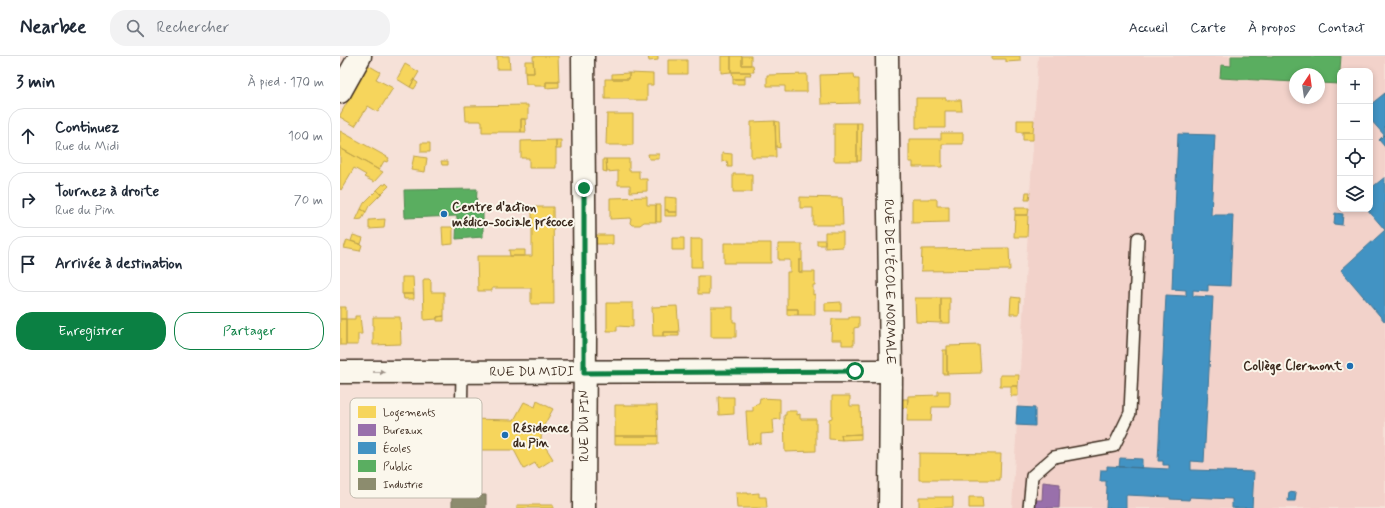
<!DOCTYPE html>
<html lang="fr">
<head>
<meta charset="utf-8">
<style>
  :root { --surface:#fff; --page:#f2f2f3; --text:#1f2937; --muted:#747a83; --line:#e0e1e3; --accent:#0b8043 }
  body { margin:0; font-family:Mynerve,sans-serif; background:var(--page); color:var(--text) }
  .controls { position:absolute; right:12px; top:12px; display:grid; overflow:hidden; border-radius:8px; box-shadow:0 2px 6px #0003 }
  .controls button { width:36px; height:36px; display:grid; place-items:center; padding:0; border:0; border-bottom:1px solid var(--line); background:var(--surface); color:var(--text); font:20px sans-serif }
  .compass { position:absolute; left:949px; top:12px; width:36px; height:36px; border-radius:50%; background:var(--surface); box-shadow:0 2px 6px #0003; rotate:13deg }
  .stop { position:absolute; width:12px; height:12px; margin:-9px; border:3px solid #0b8043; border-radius:50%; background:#fff }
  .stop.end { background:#0b8043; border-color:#fff; box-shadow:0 1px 4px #0008 }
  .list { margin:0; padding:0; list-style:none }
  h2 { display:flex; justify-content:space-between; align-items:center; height:52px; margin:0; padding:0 16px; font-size:17px }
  h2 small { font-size:13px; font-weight:400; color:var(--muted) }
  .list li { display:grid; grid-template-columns:26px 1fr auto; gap:12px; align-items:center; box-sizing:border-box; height:56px; margin:0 8px 8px; padding:0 8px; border:1px solid var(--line); border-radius:16px }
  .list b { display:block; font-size:15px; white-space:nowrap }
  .list p { margin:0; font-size:13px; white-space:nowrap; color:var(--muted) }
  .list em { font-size:13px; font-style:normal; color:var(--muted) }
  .actions { display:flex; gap:8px; padding:12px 16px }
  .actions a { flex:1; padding:9px 0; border:1px solid var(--accent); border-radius:16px; text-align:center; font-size:14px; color:var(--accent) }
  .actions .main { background:var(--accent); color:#fff }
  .icon { flex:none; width:22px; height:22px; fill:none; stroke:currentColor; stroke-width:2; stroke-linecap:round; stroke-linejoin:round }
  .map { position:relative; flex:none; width:1045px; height:452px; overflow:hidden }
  header { display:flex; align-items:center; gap:24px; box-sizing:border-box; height:56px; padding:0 20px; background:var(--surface); border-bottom:1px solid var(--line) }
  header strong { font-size:19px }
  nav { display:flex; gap:22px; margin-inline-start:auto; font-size:14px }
  .search { width:280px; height:36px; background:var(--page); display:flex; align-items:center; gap:10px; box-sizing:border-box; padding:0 14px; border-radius:16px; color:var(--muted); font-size:15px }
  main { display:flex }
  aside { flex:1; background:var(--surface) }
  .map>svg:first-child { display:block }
  .built { fill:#f2d2ca; fill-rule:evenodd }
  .homes { fill:#f6d55c; stroke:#bea249 }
  .offices { fill:#9970ab; stroke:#7d5b81 }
  .schools { fill:#4393c3; stroke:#417492 }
  .public { fill:#5aae61; stroke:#51864d }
  .industry { fill:#8c8c6e; stroke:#746f56 }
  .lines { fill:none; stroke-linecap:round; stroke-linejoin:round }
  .lane-casing { stroke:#3b2a1e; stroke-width:14 }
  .street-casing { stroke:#3b2a1e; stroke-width:25 }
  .lane { stroke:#fbf7ec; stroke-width:11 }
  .street { stroke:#fbf7ec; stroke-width:22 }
  .oneway { fill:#9b9085 }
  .route { stroke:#0b8043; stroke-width:5 }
  .poi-dot { fill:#1f6fb2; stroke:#fbf7ec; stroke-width:1.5 }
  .labels { text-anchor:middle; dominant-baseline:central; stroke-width:4; stroke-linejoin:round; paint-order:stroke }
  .poi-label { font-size:13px; font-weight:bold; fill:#3b2a1e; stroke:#fbf7ec; text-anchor:start }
  .street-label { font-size:13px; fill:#3b2a1e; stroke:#fbf7ec }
  .key { fill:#fbf7ec; stroke:#c1baae; stroke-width:1 }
  .key-label { font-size:11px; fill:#3b2a1e }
</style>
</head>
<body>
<header>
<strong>Nearbee</strong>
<div class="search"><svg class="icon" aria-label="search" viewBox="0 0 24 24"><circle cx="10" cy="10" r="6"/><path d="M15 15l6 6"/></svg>Rechercher</div>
<nav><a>Accueil</a><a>Carte</a><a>À propos</a><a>Contact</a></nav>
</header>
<main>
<aside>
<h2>3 min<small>À pied · 170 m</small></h2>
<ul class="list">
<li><svg class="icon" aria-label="ahead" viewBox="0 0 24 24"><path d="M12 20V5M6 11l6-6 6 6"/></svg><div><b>Continuez</b><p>Rue du Midi</p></div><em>100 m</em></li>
<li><svg class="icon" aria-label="right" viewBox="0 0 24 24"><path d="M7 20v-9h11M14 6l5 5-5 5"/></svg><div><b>Tournez à droite</b><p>Rue du Pin</p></div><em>70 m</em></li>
<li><svg class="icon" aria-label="arrive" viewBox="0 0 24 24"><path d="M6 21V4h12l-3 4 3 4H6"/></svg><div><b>Arrivée à destination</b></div></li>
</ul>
<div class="actions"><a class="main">Enregistrer</a><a>Partager</a></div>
</aside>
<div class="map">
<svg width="1045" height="452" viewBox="0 0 1045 452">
  <rect width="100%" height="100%" fill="#f6e1d8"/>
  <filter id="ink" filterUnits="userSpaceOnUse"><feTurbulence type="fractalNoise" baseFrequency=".025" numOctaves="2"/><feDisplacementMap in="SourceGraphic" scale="8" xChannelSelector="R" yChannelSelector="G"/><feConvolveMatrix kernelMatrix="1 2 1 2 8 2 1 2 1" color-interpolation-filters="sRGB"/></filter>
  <g filter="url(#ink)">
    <!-- built -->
    <path class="built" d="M 698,0 L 1045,0 L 1045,452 L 672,452 ZM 1000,15 L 1030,15 L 1030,153 L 1000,153 ZM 955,18 L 979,18 L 979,42 L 955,42 Z"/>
    <!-- homes -->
    <path class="homes" d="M 157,0 L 169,0 L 170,13 L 157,13 Z
      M 193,0 L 218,0 L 219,26 L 206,26 L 206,30 L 194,30 L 194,28 L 186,28 L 185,17 L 194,17 Z
      M 308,0 L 318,0 L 318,4 L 309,5 Z
      M 381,0 L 391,0 L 391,16 L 381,17 Z
      M 391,0 L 402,0 L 402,9 L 413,9 L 414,16 L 391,16 Z
      M 402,0 L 411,0 L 411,9 L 402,9 Z
      M 652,0 L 680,0 L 680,5 L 666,6 L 666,3 L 652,3 Z
      M 328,4 L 347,4 L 347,18 L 328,18 Z
      M 185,5 L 193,5 L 194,17 L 185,17 Z
      M 65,8 L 79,16 L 70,31 L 57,23 Z
      M 28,9 L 40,16 L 36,23 L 53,32 L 38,56 L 28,50 L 15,70 L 0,61 L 0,59 Z
      M 392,16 L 410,16 L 411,19 L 405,19 L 405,23 L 393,23 Z
      M 289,17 L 313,18 L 313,29 L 307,29 L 307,44 L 289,44 L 289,43 L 265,43 L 265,23 L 289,23 Z
      M 289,17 L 289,23 L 272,23 L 272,18 Z
      M 467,18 L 467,36 L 445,36 L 445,30 L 427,30 L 427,19 Z
      M 514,18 L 515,23 L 519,23 L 519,47 L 481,48 L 480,19 Z
      M 393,23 L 405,23 L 405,28 L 393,28 Z
      M 74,24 L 78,27 L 74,33 L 70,31 Z
      M 206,26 L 219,26 L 219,31 L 206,32 Z
      M 576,42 L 606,42 L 606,44 L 621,44 L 622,55 L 605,55 L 605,72 L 576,72 Z
      M 188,49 L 188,63 L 181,63 L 181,76 L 142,76 L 142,65 L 126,65 L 125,50 Z
      M 267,58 L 293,58 L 293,89 L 266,89 Z
      M 181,63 L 185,63 L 186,76 L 181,76 Z
      M 677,64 L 694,64 L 693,76 L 677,76 Z
      M 435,65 L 439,66 L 440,92 L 436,91 Z
      M 435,65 L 436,101 L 411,101 L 411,66 Z
      M 494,67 L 517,67 L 517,105 L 494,105 Z
      M 517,67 L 522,67 L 521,105 L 517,105 Z
      M 0,75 L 49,102 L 47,106 L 44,105 L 39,114 L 0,92 Z
      M 683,76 L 693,76 L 693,84 L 683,84 Z
      M 601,77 L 623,77 L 623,88 L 602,88 L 602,111 L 573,111 L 573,106 L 569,106 L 569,83 L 601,83 Z
      M 216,84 L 221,84 L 221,93 L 216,93 Z
      M 216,84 L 216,112 L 189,112 L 189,102 L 181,102 L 181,85 Z
      M 81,87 L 90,87 L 90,96 L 81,96 Z
      M 0,92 L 39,114 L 43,116 L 34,126 L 24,121 L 26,119 L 14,112 L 1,134 L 0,133 Z
      M 382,97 L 392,98 L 392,111 L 388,111 L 387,105 L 382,106 Z
      M 308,98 L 319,98 L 319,103 L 309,103 Z
      M 74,100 L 87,102 L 85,116 L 71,114 Z
      M 263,103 L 266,103 L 267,116 L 263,115 Z
      M 266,103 L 289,103 L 289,115 L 299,115 L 299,123 L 307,123 L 307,135 L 290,136 L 290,129 L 278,129 L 278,115 L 267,116 Z
      M 101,105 L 108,105 L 108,109 L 102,109 Z
      M 393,118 L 412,118 L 412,136 L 393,136 Z
      M 46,127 L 49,130 L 41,138 L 37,134 L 43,128 L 45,129 Z
      M 37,134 L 41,138 L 29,150 L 26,156 L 21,153 L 24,147 Z
      M 686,136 L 690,136 L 689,144 L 685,144 Z
      M 307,141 L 307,149 L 316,149 L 316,166 L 304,166 L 300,169 L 292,169 L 290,167 L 291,162 L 270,163 L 270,142 Z
      M 325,141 L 337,142 L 337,156 L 328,156 L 328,154 L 325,154 Z
      M 460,141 L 502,142 L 503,169 L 473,169 L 473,152 L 460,152 Z
      M 572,143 L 597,143 L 597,150 L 609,150 L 609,166 L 572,167 Z
      M 316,149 L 321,149 L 321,166 L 316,166 Z
      M 192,151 L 213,151 L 214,248 L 191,248 L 191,232 L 152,232 L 152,235 L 138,235 L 137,200 L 192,200 Z
      M 675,152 L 689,152 L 688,159 L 675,159 Z
      M 21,153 L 26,156 L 22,163 L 16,164 Z
      M 325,154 L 328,154 L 328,156 L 337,156 L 337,160 L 325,160 Z
      M 675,159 L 688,159 L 687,181 L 674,181 Z
      M 45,163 L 44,172 L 29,173 L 29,164 Z
      M 102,171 L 113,171 L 113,188 L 103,189 Z
      M 485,176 L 503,176 L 503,191 L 485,192 Z
      M 13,179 L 23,182 L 21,188 L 11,185 Z
      M 255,179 L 273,179 L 273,188 L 255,188 Z
      M 332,182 L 344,182 L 344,194 L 332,194 Z
      M 351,183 L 362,183 L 362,211 L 351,211 Z
      M 7,184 L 22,189 L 20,195 L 4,192 Z
      M 477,184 L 485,184 L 485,189 L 477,189 Z
      M 384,187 L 431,187 L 431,207 L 384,207 Z
      M 438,188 L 462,188 L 462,204 L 459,204 L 459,216 L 475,216 L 475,229 L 473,229 L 473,239 L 475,238 L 475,259 L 458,259 L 458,253 L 447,253 L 447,216 L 450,216 L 450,204 L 438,204 Z
      M 669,192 L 670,214 L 581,215 L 582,193 Z
      M 169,194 L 185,194 L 185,200 L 170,200 Z
      M 459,204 L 462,204 L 462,216 L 459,216 Z
      M 358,220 L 369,220 L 369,238 L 358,238 Z
      M 62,221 L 73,221 L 74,238 L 62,238 Z
      M 84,223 L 89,223 L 91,225 L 91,236 L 104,236 L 104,260 L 97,261 L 97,263 L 84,264 L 83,225 Z
      M 63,238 L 74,238 L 74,243 L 64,243 Z
      M 671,241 L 680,242 L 679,258 L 670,258 Z
      M 575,242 L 601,242 L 601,267 L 576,266 Z
      M 601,242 L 610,242 L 610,267 L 601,267 Z
      M 501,246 L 501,255 L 485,255 L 485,247 Z
      M 267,247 L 293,247 L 293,271 L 277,270 L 277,275 L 267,275 Z
      M 337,250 L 339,276 L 323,276 L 323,280 L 313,280 L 312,251 Z
      M 0,251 L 6,251 L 6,263 L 0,263 Z
      M 371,251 L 393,251 L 393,266 L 396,266 L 396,281 L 371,281 Z
      M 447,253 L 458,253 L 458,259 L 447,259 Z
      M 15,260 L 20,260 L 22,278 L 18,278 L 18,289 L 6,289 L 6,263 L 15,263 Z
      M 104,260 L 104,265 L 97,265 L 97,261 Z
      M 33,261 L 60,261 L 61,288 L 33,289 Z
      M 509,261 L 519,261 L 519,271 L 514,272 L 514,289 L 502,289 L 502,284 L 491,284 L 492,263 L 509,263 Z
      M 0,263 L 6,263 L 6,289 L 0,289 Z
      M 323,276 L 339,276 L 339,280 L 323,280 Z
      M 639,289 L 641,317 L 607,318 L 607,290 Z
      M 603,294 L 607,294 L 607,318 L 603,318 Z
      M 660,319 L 679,319 L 678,330 L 660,330 Z
      M 671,330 L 678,330 L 678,340 L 671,340 Z
      M 598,335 L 610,335 L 610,351 L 592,351 L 591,365 L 567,365 L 568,340 L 598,339 Z
      M 492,340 L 510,340 L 510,350 L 520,350 L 521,378 L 501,379 L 502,384 L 489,383 L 489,363 L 492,362 Z
      M 378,341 L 394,341 L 394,358 L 379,359 Z
      M 420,342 L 440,343 L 440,363 L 433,364 L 434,377 L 421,378 L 421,387 L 408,388 L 406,355 L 413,355 L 413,351 L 416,348 L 419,348 Z
      M 562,343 L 568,343 L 567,352 L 562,351 Z
      M 197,345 L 213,353 L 202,373 L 201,384 L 213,403 L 199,412 L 195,407 L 184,413 L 174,394 L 129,394 L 128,363 L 174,364 L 184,346 L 195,351 Z
      M 275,349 L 317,349 L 318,380 L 275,380 Z
      M 446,355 L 457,355 L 457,359 L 460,358 L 460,363 L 476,363 L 476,395 L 445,396 L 444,359 L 446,359 Z
      M 521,378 L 521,383 L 502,384 L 501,379 Z
      M 275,380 L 318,380 L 318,388 L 275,388 Z
      M 579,397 L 661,398 L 660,424 L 579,424 Z
      M 396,437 L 408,437 L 408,438 L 419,437 L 419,441 L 426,441 L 427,452 L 397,452 Z
      M 579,441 L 613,441 L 613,451 L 579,452 Z
      M 629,441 L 642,441 L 643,452 L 629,452 Z
      M 177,449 L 213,449 L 213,452 L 177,452 Z"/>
    <!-- offices -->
    <path class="offices" d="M 703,426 L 720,428 L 719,452 L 695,452 L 695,444 L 702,444 Z"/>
    <!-- schools -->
    <path class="schools" d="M 1045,37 L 1045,80 L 1030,63 L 1030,49 Z
      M 838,78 L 875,79 L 871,159 L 893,159 L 890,230 L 868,229 L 868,235 L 853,234 L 853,240 L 873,241 L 864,406 L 851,405 L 851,414 L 914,416 L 912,452 L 892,452 L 892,443 L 850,441 L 849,444 L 830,443 L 830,441 L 786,439 L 786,452 L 766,452 L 767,430 L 766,430 L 766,425 L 760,425 L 761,414 L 767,414 L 767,410 L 829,413 L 829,409 L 823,409 L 823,405 L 818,405 L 826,239 L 846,240 L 846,234 L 832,233 Z
      M 1044,79 L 1045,80 L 1045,91 L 1039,84 Z
      M 1045,121 L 1045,174 L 1027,153 L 1030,153 L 1030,133 Z
      M 995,157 L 1003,158 L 1002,169 L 994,168 Z
      M 1045,174 L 1045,266 L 1001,214 Z
      M 677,351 L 695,352 L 695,370 L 676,369 Z
      M 780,402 L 802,403 L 802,412 L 779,411 Z
      M 949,436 L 956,437 L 955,445 L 948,445 Z"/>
    <!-- public -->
    <path class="public" d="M 891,0 L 1001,0 L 999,28 L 979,27 L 979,18 L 955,18 L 955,26 L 880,22 L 881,9 L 891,10 Z
      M 137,133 L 136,156 L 143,156 L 143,181 L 116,183 L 117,160 L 65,162 L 64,134 Z"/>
    <!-- industry -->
    <path class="industry" d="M 112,439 L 146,439 L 146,452 L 112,452 Z"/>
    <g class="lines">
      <defs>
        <path id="lane" d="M 120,432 L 122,316
          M 689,452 L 692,420 L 714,401 L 774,390 L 790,357 L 798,182"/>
        <g id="street">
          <path d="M 243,0 L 245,281 L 244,452"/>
          <path id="s1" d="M 547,0 L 551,315 L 550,452"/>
          <path d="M 0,36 L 20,0"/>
          <path id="s2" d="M 0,316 L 551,315"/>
        </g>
      </defs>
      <!-- lane casing -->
      <use href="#lane" class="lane-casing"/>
      <!-- street casing -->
      <use href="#street" class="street-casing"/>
      <!-- lane -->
      <use href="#lane" class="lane"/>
      <!-- street -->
      <use href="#street" class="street"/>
    </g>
    <!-- one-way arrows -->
    <defs><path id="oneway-solid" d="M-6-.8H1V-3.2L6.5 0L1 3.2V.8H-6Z"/></defs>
    <use class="oneway" href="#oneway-solid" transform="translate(39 316)"/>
  </g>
  <g class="lines" filter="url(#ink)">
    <!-- route -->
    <path class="route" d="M 244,132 L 244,317 L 515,315"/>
  </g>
  <!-- markers -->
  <g class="poi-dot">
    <circle cx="104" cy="158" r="4"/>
    <circle cx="1010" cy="310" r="4"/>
    <circle cx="165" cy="379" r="4"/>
  </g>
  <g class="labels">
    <!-- poi labels -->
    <g class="poi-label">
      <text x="112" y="151">Centre d'action<tspan x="112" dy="15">médico-sociale précoce</tspan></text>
      <text x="1002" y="310" text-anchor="end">Collège Clermont</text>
      <text x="173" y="372">Résidence<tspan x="173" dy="15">du Pin</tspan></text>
    </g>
    <!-- street labels -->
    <g class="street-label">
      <text stroke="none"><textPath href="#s1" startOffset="226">RUE DE L'ÉCOLE NORMALE</textPath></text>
      <text stroke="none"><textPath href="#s2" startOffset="192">RUE DU MIDI</textPath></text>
      <text transform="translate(244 370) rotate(-90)">RUE DU PIN</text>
    </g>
  </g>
  <!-- legend -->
  <rect x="10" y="342" width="132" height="100" rx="6" class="key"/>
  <rect x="18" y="350" width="18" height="12" fill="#f6d55c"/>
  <rect x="18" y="368" width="18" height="12" fill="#9970ab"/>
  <rect x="18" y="386" width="18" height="12" fill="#4393c3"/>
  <rect x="18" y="404" width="18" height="12" fill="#5aae61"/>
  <rect x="18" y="422" width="18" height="12" fill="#8c8c6e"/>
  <g class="key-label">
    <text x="43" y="360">Logements</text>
    <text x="43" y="378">Bureaux</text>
    <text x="43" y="396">Écoles</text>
    <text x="43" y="414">Public</text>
    <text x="43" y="432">Industrie</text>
  </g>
</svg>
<div class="controls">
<button>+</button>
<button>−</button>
<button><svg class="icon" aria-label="locate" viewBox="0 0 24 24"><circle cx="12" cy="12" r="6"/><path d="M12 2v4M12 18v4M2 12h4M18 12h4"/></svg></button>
<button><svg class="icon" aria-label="layers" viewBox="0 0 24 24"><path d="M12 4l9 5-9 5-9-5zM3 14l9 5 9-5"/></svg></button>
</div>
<svg class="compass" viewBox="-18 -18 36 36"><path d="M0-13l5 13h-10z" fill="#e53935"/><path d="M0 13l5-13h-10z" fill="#747a83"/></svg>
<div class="stop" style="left:515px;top:315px"></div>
<div class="stop end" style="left:244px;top:132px"></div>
</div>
</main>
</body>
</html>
